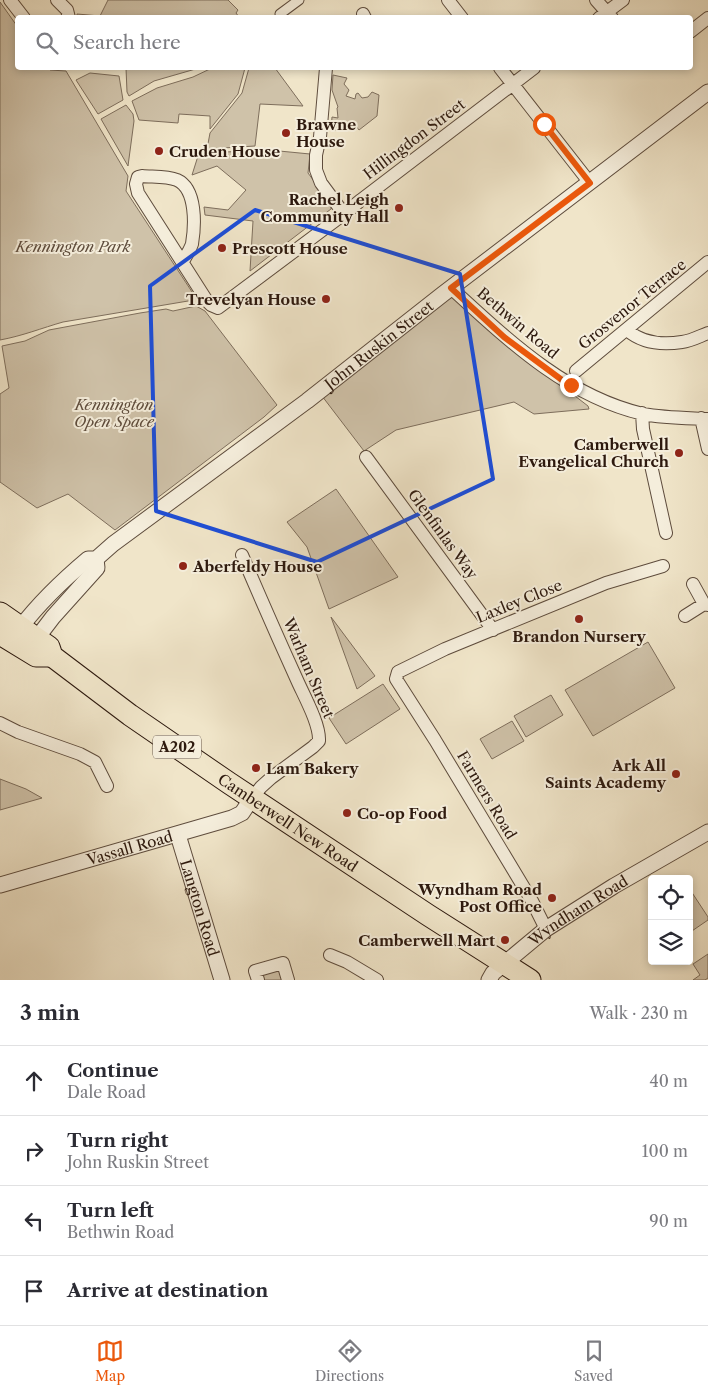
<!DOCTYPE html>
<html lang="en">
<head>
<meta charset="utf-8">
<style>
  :root { --surface:#fff; --page:#f2f2f3; --text:#2b2b33; --muted:#7c7c81; --line:#e1e1e2; --accent:#ea580c }
  body { margin:0; font-family:"Libre Caslon Text",serif; background:var(--page); color:var(--text) }
  .controls { position:absolute; right:15px; bottom:15px; display:grid; overflow:hidden; border-radius:5px; box-shadow:0 2px 8px #0003 }
  .controls button { width:45px; height:45px; display:grid; place-items:center; padding:0; border:0; border-bottom:1px solid var(--line); background:var(--surface); color:var(--text); font:25px sans-serif }
  .stop { position:absolute; width:15px; height:15px; margin:-11px; border:4px solid #ea580c; border-radius:50%; background:#fff }
  .stop.end { background:#ea580c; border-color:#fff; box-shadow:0 1px 5px #0008 }
  .list { margin:0; padding:0; list-style:none }
  h2 { display:flex; justify-content:space-between; align-items:center; height:65px; margin:0; padding:0 20px; font-size:21px }
  h2 small { font-size:16px; font-weight:400; color:var(--muted) }
  .list li { display:grid; grid-template-columns:32px 1fr auto; gap:15px; align-items:center; box-sizing:border-box; height:70px; padding:0 20px; border-top:1px solid var(--line) }
  .list b { display:block; font-size:19px; white-space:nowrap }
  .list p { margin:0; font-size:16px; white-space:nowrap; color:var(--muted) }
  .list em { font-size:16px; font-style:normal; color:var(--muted) }
  .icon { flex:none; width:28px; height:28px; fill:none; stroke:currentColor; stroke-width:2; stroke-linecap:round; stroke-linejoin:round }
  .map { position:relative; flex:none; width:708px; height:980px; overflow:hidden }
  .search { position:absolute; background:var(--surface); box-shadow:0 2px 8px #0003; left:15px; right:15px; top:15px; height:55px; display:flex; align-items:center; gap:12px; box-sizing:border-box; padding:0 18px; border-radius:5px; color:var(--muted); font-size:19px }
  .sheet { height:345px; background:var(--surface) }
  nav { display:flex; justify-content:space-around; align-items:center; box-sizing:border-box; height:70px; border-top:1px solid var(--line); background:var(--surface); font-size:14px; color:var(--muted) }
  nav a { display:grid; justify-items:center; gap:2px }
  nav .on { color:var(--accent) }
  .map>svg:first-child { display:block }
  .green { fill:#cfc2a9; stroke:#7e6e5c }
  .lines { fill:none; stroke-linecap:round; stroke-linejoin:round }
  .pedestrian-casing { stroke:#5e4c3d; stroke-width:11 }
  .minor-casing { stroke:#5e4c3d; stroke-width:14 }
  .tertiary-casing { stroke:#5e4c3d; stroke-width:17 }
  .trunk-casing { stroke:#2d190e; stroke-width:23 }
  .pedestrian { stroke:#f5eedc; stroke-width:9 }
  .minor { stroke:#f5eedc; stroke-width:12 }
  .tertiary { stroke:#f5eedc; stroke-width:15 }
  .trunk { stroke:#f0e5c9; stroke-width:21 }
  .route { stroke:#ea580c; stroke-width:6 }
  .marked { fill:none; stroke:#1d4ed8; stroke-width:4; stroke-linejoin:round }
  .poi-dot { fill:#8f2418; stroke:#f5eedc; stroke-width:2 }
  .labels { text-anchor:middle; dominant-baseline:central; stroke-width:4; stroke-linejoin:round; paint-order:stroke }
  .shield { fill:#f5eedc; stroke:#69594c; stroke-width:1 }
  .shield-label { font-size:14px; font-weight:bold; fill:#2d190e }
  .poi-label { font-size:15px; font-weight:bold; fill:#2d190e; stroke:#f5eedc; text-anchor:start }
  .street-label { font-size:15px; fill:#2d190e; stroke:#f5eedc }
  .park-label { font-size:15px; font-style:italic; fill:#5e4c3c; stroke:#f5eedc }
</style>
</head>
<body>
<div class="map">
<svg width="708" height="980" viewBox="0 0 708 980">
  <rect width="100%" height="100%" fill="#f0e5c9"/>
  <filter id="stains"><feTurbulence type="fractalNoise" baseFrequency=".004" numOctaves="4"/><feColorMatrix values="0 0 0 0 .2 0 0 0 0 .09 0 0 0 0 .02 0 0 0 .5 -.17"/></filter>
  <radialGradient id="worn" r=".72"><stop offset=".6" stop-color="#630" stop-opacity="0"/><stop offset="1" stop-color="#630" stop-opacity=".3"/></radialGradient>
  <!-- green -->
  <path class="green" d="M 108,0 L 228,0 L 238,10 L 236,13 L 239,17 L 77,17 L 77,14 L 100,16 Z
    M 0,2 L 17,26 L 18,68 L 48,68 L 50,70 L 66,71 L 128,176 L 126,191 L 196,298 L 194,300 L 63,322 C 42,328 22,336 0,340 Z
    M 126,68 L 199,68 L 154,81 L 129,96 L 127,92 Z
    M 212,68 L 245,68 L 238,94 L 210,129 L 210,116 L 179,114 L 178,123 L 139,120 L 132,101 L 157,88 L 193,77 Z
    M 249,68 L 275,68 L 303,106 L 260,104 L 255,146 L 207,149 L 210,133 L 242,93 Z
    M 90,73 L 119,76 L 123,100 L 98,114 L 76,80 Z
    M 333,75 L 347,78 L 344,84 L 349,90 L 346,96 L 355,99 L 356,94 L 358,93 L 362,98 L 368,97 L 372,92 L 379,95 L 377,116 L 359,130 L 355,125 L 346,130 L 331,130 L 332,117 L 338,118 L 337,108 L 338,107 L 332,90 Z
    M 126,105 L 133,114 L 134,121 L 128,166 L 101,119 Z
    M 269,150 L 310,154 L 308,173 L 332,205 L 331,209 L 250,271 L 253,221 L 205,215 L 204,207 L 228,210 L 246,190 L 217,166 L 192,175 L 198,156 L 204,153 Z
    M 452,293 L 540,369 L 588,406 L 589,409 L 534,414 L 514,402 L 396,430 L 364,451 L 322,396 Z
    M 196,306 L 205,311 L 277,405 L 264,417 L 115,530 L 68,494 L 37,508 L 0,482 L 0,394 L 9,388 L 2,346 L 25,341 L 49,330 L 140,313 L 166,309 L 173,311 Z
    M 336,489 L 398,577 L 329,609 L 307,547 L 287,522 Z
    M 331,617 L 375,676 L 357,689 Z
    M 648,642 L 675,688 L 593,736 L 565,690 Z
    M 383,684 L 400,709 L 346,744 L 329,718 Z
    M 551,695 L 563,715 L 526,737 L 514,716 Z
    M 512,721 L 524,741 L 492,759 L 480,739 Z
    M 0,779 L 26,789 L 42,798 L 0,810 Z
    M 689,888 L 708,917 L 708,920 L 689,933 Z
    M 708,954 L 708,978 L 705,980 L 693,980 L 700,975 L 693,964 Z
    M 280,967 L 284,980 L 261,980 L 259,973 Z"/>
  <g class="lines">
    <defs>
      <path id="pedestrian" d="M 280,14 L 299,0"/>
      <path id="minor" d="M 10,0 L 24,18
        M 57,0 L 67,10 L 69,18
        M 448,0 L 462,18
        M 596,0 L 612,18
        M 363,14 L 365,18
        M 599,18 L 623,0
        M 690,32 L 708,18
        M 326,68 L 320,137 L 316,155 L 316,170 L 321,183 L 344,214
        M 500,68 L 590,183
        M 183,261 C 186,256 190,250 192,244 C 195,226 197,189 177,180 C 167,176 153,177 142,176 L 138,177 L 136,184 L 138,193 L 207,301 L 211,305 L 218,308 L 344,214 L 361,200 L 534,68
        M 451,288 C 508,340 566,396 643,414 C 664,418 687,418 708,419
        M 627,330 C 642,343 663,345 682,342 C 691,341 700,336 708,333
        M 576,371 L 708,262
        M 642,413 L 643,429 L 666,533
        M 701,418 L 708,449
        M 366,457 L 493,630
        M 242,555 C 260,597 278,638 297,680 C 304,696 320,724 319,741 L 313,747 L 271,778 L 261,787 L 252,798
        M 693,584 L 704,604
        M 685,616 L 704,604 L 708,605
        M 0,723 L 18,732 L 80,754 L 95,762 L 107,786
        M 546,929 L 532,901 L 435,740 L 396,679 L 398,672 L 445,649 L 606,583 L 663,566
        M 330,955 L 347,962 L 377,980
        M 258,980 L 255,971 L 283,963 L 288,980"/>
      <g id="tertiary">
        <path id="s1" d="M 21,636 L 20,628 C 40,602 63,580 88,559 L 96,559 L 113,544 L 307,401 L 443,294 L 708,92"/>
        <path d="M 37,638 L 53,617 L 97,568 L 96,559"/>
        <path id="s2" d="M 178,835 L 222,980"/>
        <path id="s3" d="M 0,885 L 232,818 L 242,813 L 252,798"/>
        <path id="s4" d="M 489,980 L 493,973 L 504,964 L 546,929 L 614,886 L 708,832"/>
      </g>
      <g id="trunk">
        <path id="s5" d="M 0,613 L 49,647 L 52,656 L 130,715 L 229,783 L 428,915 L 530,980"/>
        <path d="M 0,634 L 36,656 L 49,656"/>
      </g>
    </defs>
    <!-- pedestrian casing -->
    <use href="#pedestrian" class="pedestrian-casing"/>
    <!-- minor casing -->
    <use href="#minor" class="minor-casing"/>
    <!-- tertiary casing -->
    <use href="#tertiary" class="tertiary-casing"/>
    <!-- trunk casing -->
    <use href="#trunk" class="trunk-casing"/>
    <!-- pedestrian -->
    <use href="#pedestrian" class="pedestrian"/>
    <!-- minor -->
    <use href="#minor" class="minor"/>
    <!-- tertiary -->
    <use href="#tertiary" class="tertiary"/>
    <!-- trunk -->
    <use href="#trunk" class="trunk"/>
  </g>
  <g class="lines">
    <!-- route -->
    <path class="route" d="M 544,124 L 590,183 L 451,288 L 504,337 L 562,380 L 571,385"/>
  </g>
  <!-- marked area -->
  <path class="marked" d="M 255,210 L 460,274 L 493,479 L 317,562 L 156,511 L 150,286 Z"/>
  <!-- markers -->
  <g class="poi-dot">
    <circle cx="286" cy="133" r="5"/>
    <circle cx="159" cy="151" r="5"/>
    <circle cx="399" cy="208" r="5"/>
    <circle cx="222" cy="248" r="5"/>
    <circle cx="326" cy="299" r="5"/>
    <circle cx="679" cy="453" r="5"/>
    <circle cx="183" cy="566" r="5"/>
    <circle cx="579" cy="619" r="5"/>
    <circle cx="256" cy="768" r="5"/>
    <circle cx="676" cy="774" r="5"/>
    <circle cx="347" cy="813" r="5"/>
    <circle cx="552" cy="898" r="5"/>
    <circle cx="505" cy="940" r="5"/>
  </g>
  <g class="labels">
    <!-- shield labels -->
    <rect class="shield" x="153" y="735.5" width="48" height="23" rx="4"/>
    <g class="shield-label">
      <text x="177" y="747">A202</text>
    </g>
    <!-- poi labels -->
    <g class="poi-label">
      <text x="296" y="124">Brawne<tspan x="296" dy="17">House</tspan></text>
      <text x="169" y="151">Cruden House</text>
      <text x="389" y="199" text-anchor="end">Rachel Leigh<tspan x="389" dy="17">Community Hall</tspan></text>
      <text x="232" y="248">Prescott House</text>
      <text x="316" y="299" text-anchor="end">Trevelyan House</text>
      <text x="669" y="444" text-anchor="end">Camberwell<tspan x="669" dy="17">Evangelical Church</tspan></text>
      <text x="193" y="566">Aberfeldy House</text>
      <text x="579" y="636" text-anchor="middle">Brandon Nursery</text>
      <text x="666" y="765" text-anchor="end">Ark All<tspan x="666" dy="17">Saints Academy</tspan></text>
      <text x="266" y="768">Lam Bakery</text>
      <text x="357" y="813">Co-op Food</text>
      <text x="542" y="889" text-anchor="end">Wyndham Road<tspan x="542" dy="17">Post Office</tspan></text>
      <text x="495" y="940" text-anchor="end">Camberwell Mart</text>
    </g>
    <!-- street labels -->
    <g class="street-label">
      <text transform="translate(414 139) rotate(-37)">Hillingdon Street</text>
      <text transform="translate(632 304) rotate(-39)">Grosvenor Terrace</text>
      <text transform="translate(518 323) rotate(40)">Bethwin Road</text>
      <text stroke="none"><textPath href="#s1" startOffset="468">John Ruskin Street</textPath></text>
      <text transform="translate(443 534) rotate(54)">Glenfinlas Way</text>
      <text transform="translate(519 601) rotate(-22)">Laxley Close</text>
      <text transform="translate(309 668) rotate(67)">Warham Street</text>
      <text transform="translate(487 795) rotate(59)">Farmers Road</text>
      <text stroke="none"><textPath href="#s5" startOffset="358">Camberwell New Road</textPath></text>
      <text stroke="none"><textPath href="#s3" startOffset="135">Vassall Road</textPath></text>
      <text stroke="none"><textPath href="#s2" startOffset="76">Langton Road</textPath></text>
      <text stroke="none"><textPath href="#s4" startOffset="114">Wyndham Road</textPath></text>
    </g>
    <!-- park labels -->
    <g class="park-label">
      <text x="73" y="246">Kennington Park</text>
      <text x="114" y="404">Kennington<tspan x="114" dy="17">Open Space</tspan></text>
    </g>
  </g>
  <rect width="100%" height="100%" filter="url(#stains)"/>
  <rect width="100%" height="100%" fill="url(#worn)"/>
</svg>
<div class="controls">
<button><svg class="icon" aria-label="locate" viewBox="0 0 24 24"><circle cx="12" cy="12" r="6"/><path d="M12 2v4M12 18v4M2 12h4M18 12h4"/></svg></button>
<button><svg class="icon" aria-label="layers" viewBox="0 0 24 24"><path d="M12 4l9 5-9 5-9-5zM3 14l9 5 9-5"/></svg></button>
</div>
<div class="stop" style="left:544px;top:124px"></div>
<div class="stop end" style="left:571px;top:385px"></div>
<div class="search"><svg class="icon" aria-label="search" viewBox="0 0 24 24"><circle cx="10" cy="10" r="6"/><path d="M15 15l6 6"/></svg>Search here</div>
</div>
<section class="sheet">
<h2>3 min<small>Walk · 230 m</small></h2>
<ul class="list">
<li><svg class="icon" aria-label="ahead" viewBox="0 0 24 24"><path d="M12 20V5M6 11l6-6 6 6"/></svg><div><b>Continue</b><p>Dale Road</p></div><em>40 m</em></li>
<li><svg class="icon" aria-label="right" viewBox="0 0 24 24"><path d="M7 20v-9h11M14 6l5 5-5 5"/></svg><div><b>Turn right</b><p>John Ruskin Street</p></div><em>100 m</em></li>
<li><svg class="icon" aria-label="left" viewBox="0 0 24 24"><path d="M17 20v-9H6M10 6l-5 5 5 5"/></svg><div><b>Turn left</b><p>Bethwin Road</p></div><em>90 m</em></li>
<li><svg class="icon" aria-label="arrive" viewBox="0 0 24 24"><path d="M6 21V4h12l-3 4 3 4H6"/></svg><div><b>Arrive at destination</b></div></li>
</ul>
</section>
<nav>
<a class="on"><svg class="icon" aria-label="map" viewBox="0 0 24 24"><path d="M3 6l6-2 6 2 6-2v14l-6 2-6-2-6 2zM9 4v14M15 6v14"/></svg>Map</a>
<a><svg class="icon" aria-label="directions" viewBox="0 0 24 24"><path d="M12 3l9 9-9 9-9-9zM9 14v-3h6M13 9l2 2-2 2"/></svg>Directions</a>
<a><svg class="icon" aria-label="saved" viewBox="0 0 24 24"><path d="M7 4h10v16l-5-4-5 4z"/></svg>Saved</a>
</nav>
</body>
</html>
